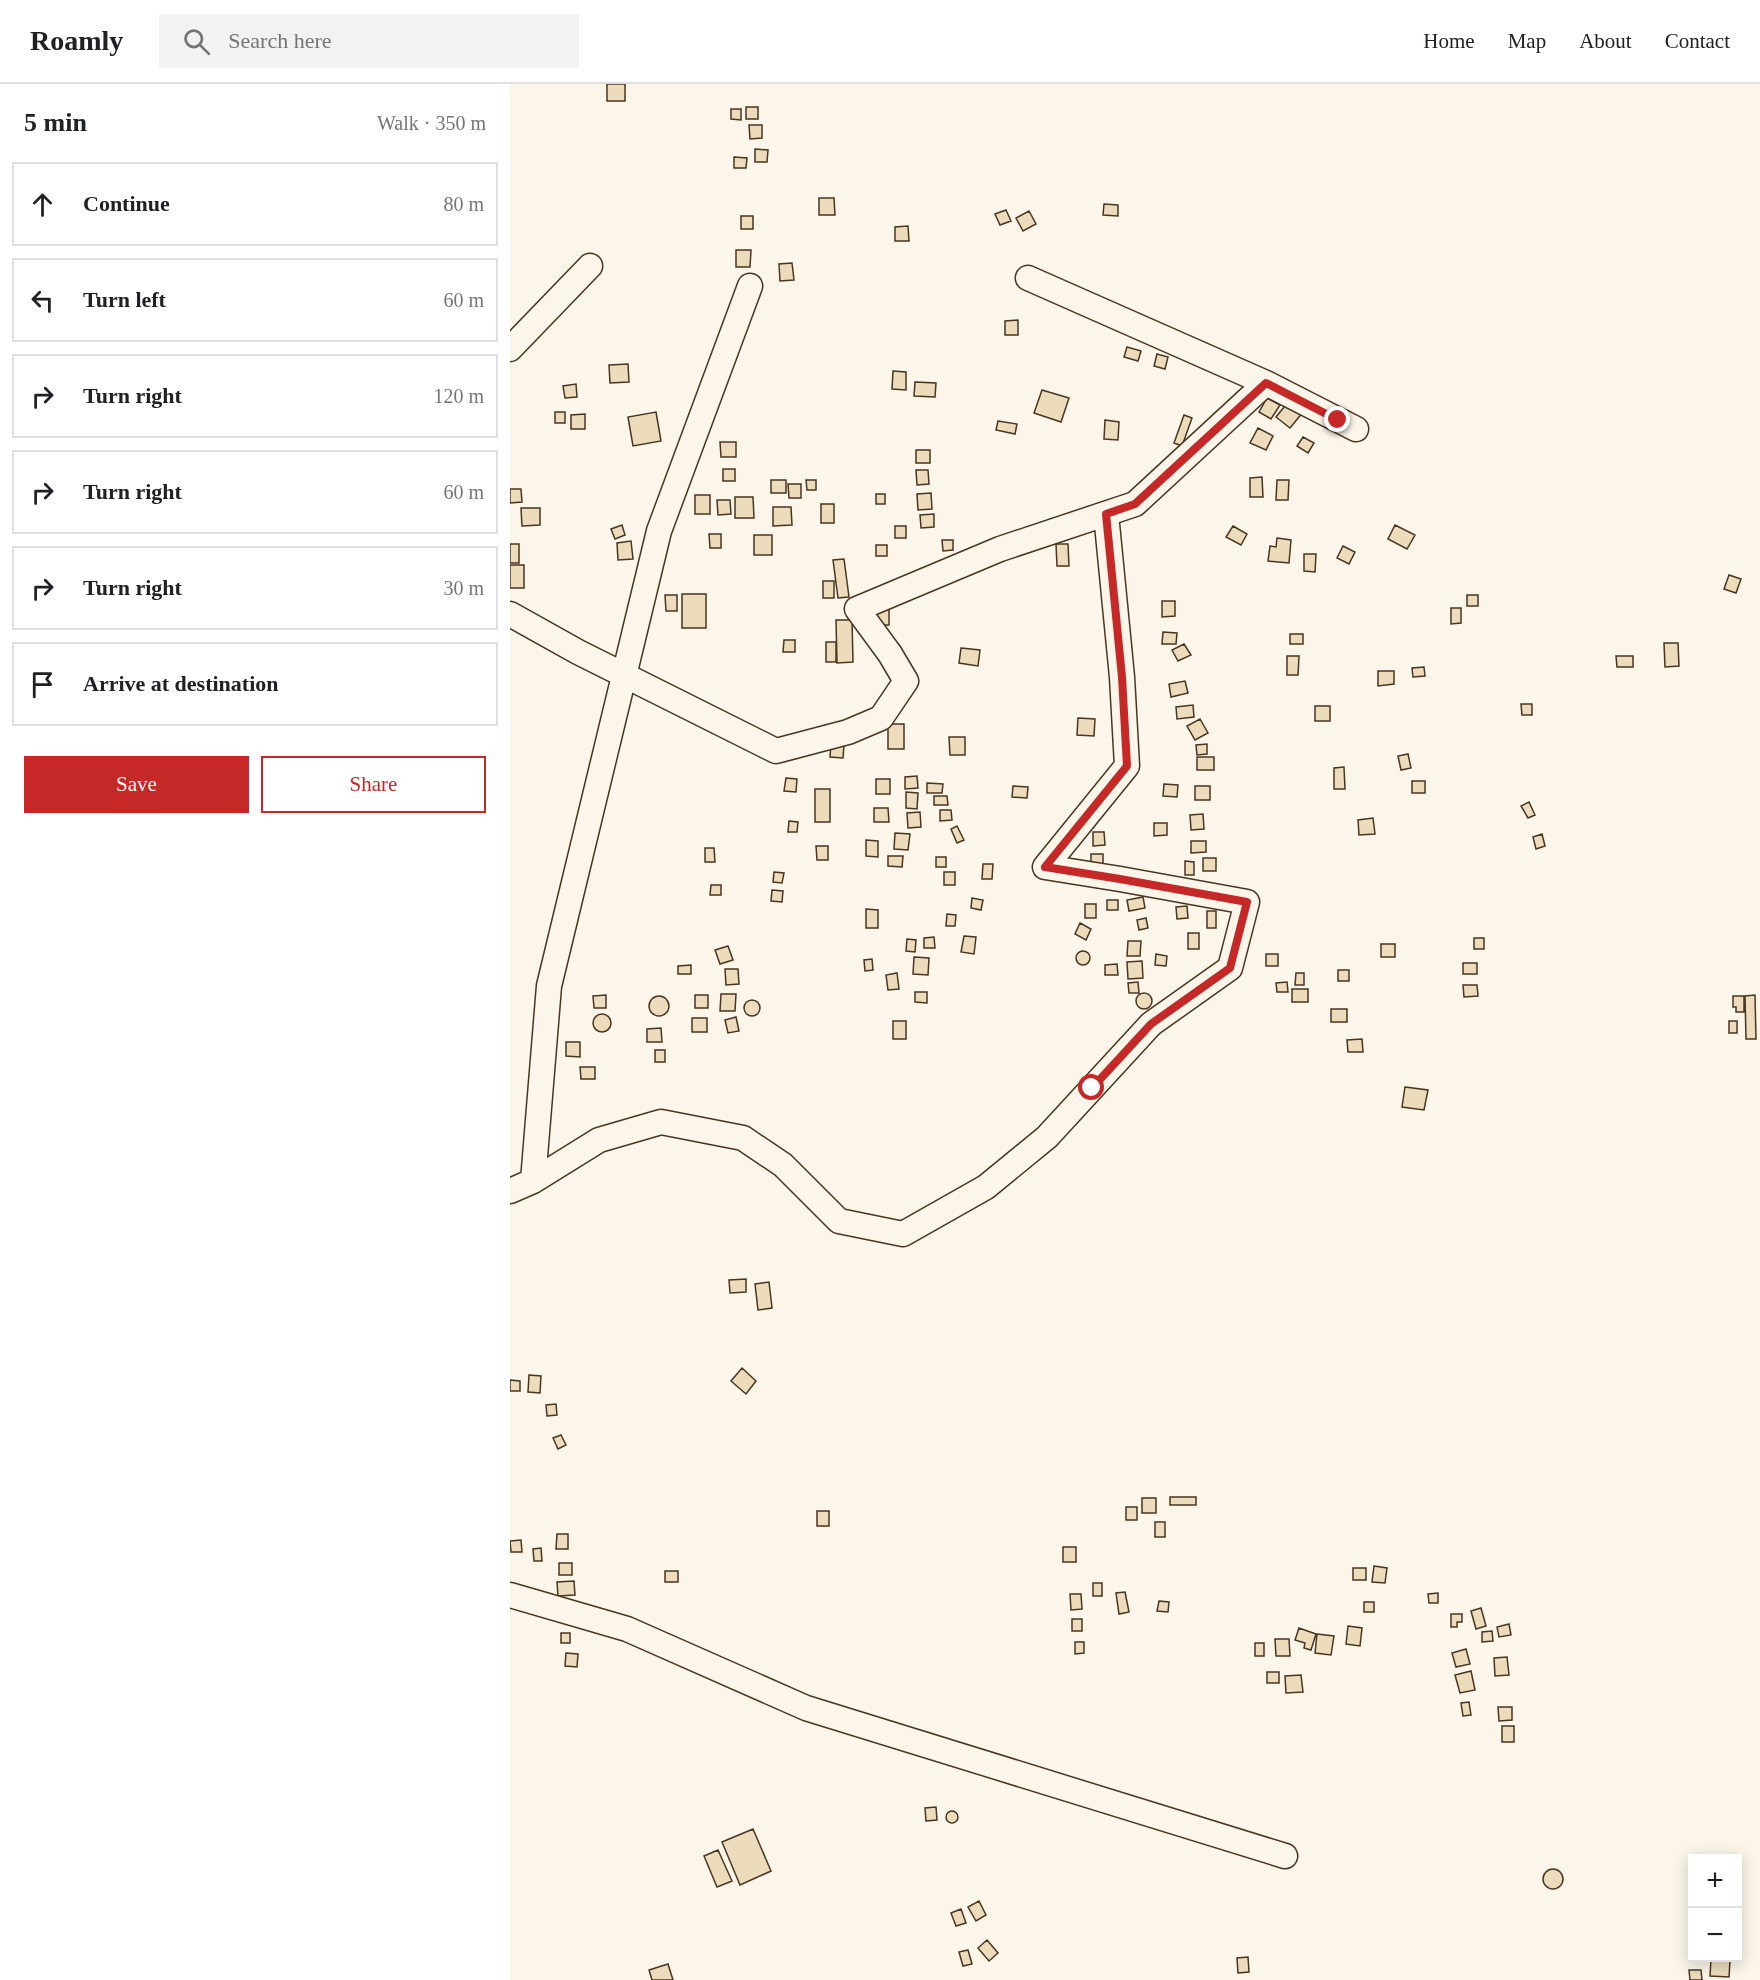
<!DOCTYPE html>
<html lang="en">
<head>
<meta charset="utf-8">
<style>
  :root { --surface:#fff; --page:#f2f2f2; --text:#202124; --muted:#757577; --line:#e0e0e0; --accent:#c62828 }
  body { margin:0; font-family:"Times New Roman",serif; background:var(--page); color:var(--text) }
  .controls { position:absolute; right:18px; bottom:18px; display:grid; overflow:hidden; border-radius:0px; box-shadow:0 3px 15px #0003 }
  .controls button { width:54px; height:54px; display:grid; place-items:center; padding:0; border:0; border-bottom:2px solid var(--line); background:var(--surface); color:var(--text); font:30px sans-serif }
  .stop { position:absolute; width:18px; height:18px; margin:-14px; border:4px solid #c62828; border-radius:50%; background:#fff }
  .stop.end { background:#c62828; border-color:#fff; box-shadow:0 2px 6px #0008 }
  .list { margin:0; padding:0; list-style:none }
  h2 { display:flex; justify-content:space-between; align-items:center; height:78px; margin:0; padding:0 24px; font-size:26px }
  h2 small { font-size:20px; font-weight:400; color:var(--muted) }
  .list li { display:grid; grid-template-columns:39px 1fr auto; gap:18px; align-items:center; box-sizing:border-box; height:84px; margin:0 12px 12px; padding:0 12px; border:2px solid var(--line); border-radius:0px }
  .list b { display:block; font-size:22px; white-space:nowrap }
  .list em { font-size:20px; font-style:normal; color:var(--muted) }
  .actions { display:flex; gap:12px; padding:18px 24px }
  .actions a { flex:1; padding:14px 0; border:2px solid var(--accent); border-radius:0px; text-align:center; font-size:21px; color:var(--accent) }
  .actions .main { background:var(--accent); color:#fff }
  .icon { flex:none; width:33px; height:33px; fill:none; stroke:currentColor; stroke-width:2; stroke-linecap:round; stroke-linejoin:round }
  .map { position:relative; flex:none; width:1250px; height:1896px; overflow:hidden }
  header { display:flex; align-items:center; gap:36px; box-sizing:border-box; height:84px; padding:0 30px; background:var(--surface); border-bottom:2px solid var(--line) }
  header strong { font-size:28px }
  nav { display:flex; gap:33px; margin-inline-start:auto; font-size:21px }
  .search { width:420px; height:54px; background:var(--page); display:flex; align-items:center; gap:15px; box-sizing:border-box; padding:0 21px; border-radius:0px; color:var(--muted); font-size:22px }
  main { display:flex }
  aside { flex:1; background:var(--surface) }
  .map>svg:first-child { display:block }
  .building { fill:#ecdcbc; stroke:#4a3520; stroke-width:1.5 }
  .lines { fill:none; stroke-linecap:round; stroke-linejoin:round }
  .minor-casing { stroke:#4a3520; stroke-width:27 }
  .minor { stroke:#fbf6e9; stroke-width:24 }
  .route { stroke:#c62828; stroke-width:8 }
</style>
</head>
<body>
<header>
<strong>Roamly</strong>
<div class="search"><svg class="icon" aria-label="search" viewBox="0 0 24 24"><circle cx="10" cy="10" r="6"/><path d="M15 15l6 6"/></svg>Search here</div>
<nav><a>Home</a><a>Map</a><a>About</a><a>Contact</a></nav>
</header>
<main>
<aside>
<h2>5 min<small>Walk · 350 m</small></h2>
<ul class="list">
<li><svg class="icon" aria-label="ahead" viewBox="0 0 24 24"><path d="M12 20V5M6 11l6-6 6 6"/></svg><div><b>Continue</b></div><em>80 m</em></li>
<li><svg class="icon" aria-label="left" viewBox="0 0 24 24"><path d="M17 20v-9H6M10 6l-5 5 5 5"/></svg><div><b>Turn left</b></div><em>60 m</em></li>
<li><svg class="icon" aria-label="right" viewBox="0 0 24 24"><path d="M7 20v-9h11M14 6l5 5-5 5"/></svg><div><b>Turn right</b></div><em>120 m</em></li>
<li><svg class="icon" aria-label="right" viewBox="0 0 24 24"><path d="M7 20v-9h11M14 6l5 5-5 5"/></svg><div><b>Turn right</b></div><em>60 m</em></li>
<li><svg class="icon" aria-label="right" viewBox="0 0 24 24"><path d="M7 20v-9h11M14 6l5 5-5 5"/></svg><div><b>Turn right</b></div><em>30 m</em></li>
<li><svg class="icon" aria-label="arrive" viewBox="0 0 24 24"><path d="M6 21V4h12l-3 4 3 4H6"/></svg><div><b>Arrive at destination</b></div></li>
</ul>
<div class="actions"><a class="main">Save</a><a>Share</a></div>
</aside>
<div class="map">
<svg width="1250" height="1896" viewBox="0 0 1250 1896">
  <rect width="100%" height="100%" fill="#fbf6e9"/>
  <!-- building -->
  <path class="building" d="M 97,0 L 115,0 L 115,17 L 97,17 Z
    M 236,23 L 248,23 L 248,35 L 236,35 Z
    M 221,25 L 231,25 L 231,36 L 221,35 Z
    M 239,41 L 252,41 L 252,54 L 240,55 Z
    M 245,65 L 258,66 L 257,78 L 245,78 Z
    M 224,73 L 237,74 L 236,84 L 224,84 Z
    M 309,114 L 324,114 L 325,131 L 309,131 Z
    M 594,120 L 608,121 L 608,132 L 593,131 Z
    M 496,126 L 501,137 L 490,141 L 485,130 Z
    M 519,127 L 526,140 L 513,147 L 506,134 Z
    M 231,132 L 243,132 L 243,145 L 231,145 Z
    M 398,142 L 399,157 L 385,157 L 385,143 Z
    M 226,166 L 241,166 L 240,183 L 226,183 Z
    M 282,179 L 284,196 L 270,197 L 269,180 Z
    M 508,236 L 508,251 L 495,251 L 495,237 Z
    M 617,263 L 631,267 L 628,277 L 614,273 Z
    M 647,270 L 658,273 L 655,285 L 644,282 Z
    M 118,280 L 119,298 L 100,299 L 99,281 Z
    M 383,287 L 396,288 L 396,306 L 382,305 Z
    M 405,298 L 426,299 L 425,313 L 404,312 Z
    M 66,300 L 67,313 L 55,314 L 53,302 Z
    M 532,306 L 559,314 L 551,338 L 524,329 Z
    M 757,314 L 770,321 L 761,335 L 749,328 Z
    M 779,317 L 793,328 L 780,344 L 766,333 Z
    M 45,328 L 55,328 L 55,339 L 45,339 Z
    M 146,328 L 151,357 L 123,362 L 118,333 Z
    M 75,330 L 75,345 L 61,345 L 61,331 Z
    M 674,331 L 682,334 L 672,362 L 664,359 Z
    M 595,336 L 609,338 L 608,356 L 594,355 Z
    M 488,337 L 507,340 L 505,350 L 486,346 Z
    M 748,344 L 763,352 L 756,366 L 740,359 Z
    M 793,353 L 804,359 L 798,369 L 787,362 Z
    M 210,358 L 226,358 L 226,373 L 211,373 Z
    M 406,366 L 420,366 L 420,379 L 406,379 Z
    M 213,385 L 225,385 L 225,397 L 213,397 Z
    M 406,386 L 418,386 L 419,400 L 407,401 Z
    M 752,393 L 753,413 L 740,413 L 740,394 Z
    M 261,396 L 276,396 L 276,409 L 261,409 Z
    M 296,396 L 306,396 L 306,406 L 297,406 Z
    M 767,396 L 779,396 L 778,416 L 766,416 Z
    M 278,400 L 291,400 L 291,414 L 279,414 Z
    M 0,405 L 11,405 L 12,418 L 0,419 Z
    M 421,409 L 422,425 L 408,426 L 407,410 Z
    M 366,410 L 375,410 L 375,420 L 366,420 Z
    M 185,411 L 200,411 L 200,430 L 185,430 Z
    M 225,413 L 243,413 L 244,434 L 225,434 Z
    M 207,416 L 220,416 L 221,430 L 208,431 Z
    M 311,420 L 324,420 L 324,439 L 311,439 Z
    M 263,423 L 281,423 L 282,441 L 263,442 Z
    M 11,424 L 30,424 L 30,441 L 12,442 Z
    M 424,430 L 424,443 L 411,444 L 410,431 Z
    M 112,441 L 115,451 L 105,455 L 101,445 Z
    M 885,441 L 905,451 L 897,465 L 878,455 Z
    M 385,442 L 396,442 L 396,454 L 385,454 Z
    M 723,442 L 737,450 L 731,461 L 716,453 Z
    M 199,450 L 211,450 L 211,464 L 200,464 Z
    M 244,451 L 262,451 L 262,471 L 244,471 Z
    M 767,454 L 781,456 L 779,479 L 758,477 L 760,462 L 766,463 Z
    M 432,456 L 443,456 L 443,466 L 433,467 Z
    M 121,457 L 123,475 L 108,476 L 107,459 Z
    M 0,460 L 9,460 L 9,479 L 0,479 Z
    M 546,460 L 558,460 L 559,482 L 547,482 Z
    M 366,461 L 377,461 L 377,472 L 366,472 Z
    M 833,462 L 845,468 L 839,480 L 827,474 Z
    M 794,470 L 806,470 L 805,488 L 794,487 Z
    M 334,475 L 339,513 L 328,514 L 323,476 Z
    M 0,481 L 14,481 L 14,504 L 0,504 Z
    M 1219,491 L 1231,495 L 1226,509 L 1214,505 Z
    M 313,497 L 324,497 L 324,514 L 313,514 Z
    M 172,510 L 196,510 L 196,544 L 172,544 Z
    M 155,511 L 167,511 L 167,527 L 156,527 Z
    M 957,511 L 968,511 L 968,522 L 957,522 Z
    M 652,517 L 665,517 L 665,532 L 652,533 Z
    M 941,524 L 951,524 L 951,539 L 941,540 Z
    M 379,525 L 379,541 L 367,541 L 366,526 Z
    M 326,536 L 342,536 L 343,578 L 327,579 Z
    M 653,548 L 667,549 L 666,560 L 652,560 Z
    M 780,550 L 793,550 L 793,560 L 780,560 Z
    M 274,556 L 285,556 L 285,568 L 273,568 Z
    M 316,558 L 326,558 L 326,578 L 316,578 Z
    M 1154,559 L 1168,559 L 1169,582 L 1155,583 Z
    M 674,560 L 681,571 L 668,577 L 662,566 Z
    M 451,564 L 470,566 L 468,582 L 449,579 Z
    M 777,572 L 789,572 L 788,591 L 777,591 Z
    M 1106,572 L 1123,572 L 1123,583 L 1107,583 Z
    M 914,583 L 915,592 L 903,593 L 902,584 Z
    M 868,587 L 884,587 L 884,600 L 868,602 Z
    M 675,597 L 678,609 L 661,613 L 659,600 Z
    M 1011,620 L 1022,620 L 1022,631 L 1012,631 Z
    M 683,621 L 684,633 L 667,635 L 666,623 Z
    M 805,622 L 820,622 L 820,637 L 805,637 Z
    M 568,634 L 585,635 L 584,652 L 567,651 Z
    M 690,635 L 698,649 L 685,656 L 677,642 Z
    M 378,640 L 394,640 L 394,665 L 378,665 Z
    M 439,653 L 455,653 L 455,671 L 440,671 Z
    M 321,660 L 334,661 L 333,674 L 320,673 Z
    M 697,660 L 697,670 L 687,671 L 686,661 Z
    M 898,670 L 901,684 L 891,686 L 888,672 Z
    M 687,673 L 704,673 L 704,686 L 687,686 Z
    M 834,683 L 835,705 L 824,705 L 824,684 Z
    M 407,692 L 408,704 L 395,705 L 395,693 Z
    M 276,694 L 287,695 L 286,708 L 274,707 Z
    M 366,695 L 380,695 L 380,710 L 366,710 Z
    M 902,697 L 915,697 L 915,709 L 902,709 Z
    M 417,699 L 433,700 L 432,709 L 417,709 Z
    M 654,700 L 668,701 L 667,713 L 653,712 Z
    M 503,702 L 518,703 L 517,714 L 502,713 Z
    M 685,702 L 700,702 L 700,716 L 685,716 Z
    M 305,705 L 320,705 L 320,738 L 305,738 Z
    M 396,708 L 408,709 L 407,725 L 396,724 Z
    M 424,712 L 437,712 L 438,721 L 424,721 Z
    M 1019,718 L 1025,731 L 1018,734 L 1011,722 Z
    M 364,724 L 378,724 L 379,738 L 364,738 Z
    M 430,726 L 441,726 L 442,736 L 430,737 Z
    M 410,728 L 411,743 L 398,744 L 397,729 Z
    M 693,730 L 694,745 L 681,746 L 680,731 Z
    M 863,734 L 865,750 L 849,751 L 848,736 Z
    M 279,737 L 288,738 L 287,748 L 278,748 Z
    M 644,739 L 657,739 L 657,751 L 644,752 Z
    M 447,742 L 454,756 L 447,759 L 441,745 Z
    M 583,748 L 594,748 L 595,761 L 583,762 Z
    M 385,749 L 400,750 L 398,766 L 384,765 Z
    M 1032,750 L 1035,762 L 1026,765 L 1023,753 Z
    M 356,756 L 368,757 L 368,773 L 356,772 Z
    M 681,757 L 696,757 L 696,768 L 681,769 Z
    M 306,762 L 318,762 L 318,776 L 307,776 Z
    M 195,764 L 204,764 L 205,778 L 195,778 Z
    M 581,770 L 593,770 L 593,785 L 581,785 Z
    M 378,772 L 393,772 L 392,783 L 378,782 Z
    M 426,773 L 436,773 L 436,783 L 426,783 Z
    M 693,774 L 706,774 L 706,787 L 693,787 Z
    M 675,777 L 684,778 L 684,791 L 675,791 Z
    M 473,780 L 483,780 L 482,795 L 472,795 Z
    M 264,788 L 274,789 L 272,799 L 263,798 Z
    M 434,788 L 445,788 L 445,801 L 434,801 Z
    M 201,801 L 211,801 L 211,811 L 200,811 Z
    M 262,806 L 273,807 L 272,818 L 261,817 Z
    M 633,813 L 635,824 L 619,827 L 617,816 Z
    M 462,814 L 473,816 L 471,826 L 461,824 Z
    M 597,816 L 608,816 L 608,826 L 597,826 Z
    M 575,820 L 586,820 L 586,834 L 575,834 Z
    M 677,822 L 678,834 L 667,835 L 666,823 Z
    M 356,825 L 368,826 L 368,844 L 356,844 Z
    M 697,827 L 706,827 L 706,844 L 697,844 Z
    M 437,830 L 446,831 L 445,842 L 436,842 Z
    M 636,834 L 638,844 L 629,846 L 627,836 Z
    M 570,839 L 581,845 L 576,856 L 565,850 Z
    M 678,849 L 689,849 L 689,865 L 678,865 Z
    M 454,852 L 466,853 L 464,870 L 451,868 Z
    M 424,853 L 425,864 L 414,864 L 414,854 Z
    M 964,854 L 974,854 L 974,865 L 964,865 Z
    M 397,855 L 406,856 L 405,868 L 396,867 Z
    M 618,857 L 631,857 L 630,872 L 617,872 Z
    M 871,860 L 885,860 L 885,873 L 871,873 Z
    M 218,862 L 223,876 L 210,880 L 205,866 Z
    M566 874a7 7 0 1 1 14 0a7 7 0 1 1-14 0Z
    M 646,870 L 657,872 L 656,882 L 645,881 Z
    M 756,870 L 768,870 L 768,882 L 756,882 Z
    M 404,873 L 419,874 L 418,891 L 403,890 Z
    M 362,875 L 363,886 L 355,887 L 354,876 Z
    M 632,877 L 633,894 L 618,895 L 617,878 Z
    M 953,879 L 967,879 L 967,890 L 953,890 Z
    M 607,880 L 608,891 L 595,891 L 595,881 Z
    M 181,881 L 181,890 L 168,890 L 168,882 Z
    M 215,885 L 228,885 L 229,900 L 216,901 Z
    M 828,886 L 839,886 L 839,897 L 828,897 Z
    M 387,889 L 389,905 L 378,906 L 376,891 Z
    M 786,889 L 794,889 L 794,901 L 785,901 Z
    M 628,898 L 629,909 L 619,909 L 618,899 Z
    M 777,898 L 778,908 L 767,908 L 766,899 Z
    M 953,901 L 967,901 L 968,912 L 954,913 Z
    M 782,905 L 798,905 L 798,918 L 782,918 Z
    M 405,908 L 417,908 L 417,919 L 405,918 Z
    M626 917a8 8 0 1 1 16 0a8 8 0 1 1-16 0Z
    M 211,910 L 226,910 L 225,927 L 210,927 Z
    M 96,911 L 96,924 L 84,924 L 83,912 Z
    M 185,911 L 198,911 L 198,924 L 185,924 Z
    M 1245,911 L 1246,955 L 1236,955 L 1235,912 Z
    M 1223,912 L 1234,912 L 1234,928 L 1226,928 L 1226,923 L 1223,923 Z
    M139 922a10 10 0 1 1 20 0a10 10 0 1 1-20 0Z
    M234 924a8 8 0 1 1 16 0a8 8 0 1 1-16 0Z
    M 821,925 L 837,925 L 837,938 L 821,938 Z
    M83 939a9 9 0 1 1 18 0a9 9 0 1 1-18 0Z
    M 226,933 L 229,947 L 218,949 L 215,936 Z
    M 182,934 L 197,934 L 197,948 L 182,948 Z
    M 383,937 L 396,937 L 396,955 L 383,955 Z
    M 1219,937 L 1227,937 L 1227,949 L 1219,949 Z
    M 151,944 L 152,958 L 137,958 L 137,945 Z
    M 852,955 L 853,968 L 838,968 L 837,956 Z
    M 56,958 L 70,958 L 70,973 L 56,972 Z
    M 145,966 L 155,966 L 155,978 L 145,978 Z
    M 70,983 L 85,983 L 85,995 L 71,995 Z
    M 895,1003 L 918,1006 L 914,1026 L 892,1023 Z
    M 236,1195 L 236,1208 L 220,1209 L 219,1196 Z
    M 259,1198 L 262,1224 L 248,1226 L 245,1200 Z
    M 232,1284 L 246,1297 L 236,1310 L 221,1297 Z
    M 19,1291 L 31,1292 L 30,1309 L 18,1308 Z
    M 0,1296 L 10,1297 L 10,1307 L 0,1307 Z
    M 46,1320 L 47,1331 L 37,1332 L 36,1321 Z
    M 51,1351 L 56,1361 L 48,1365 L 43,1354 Z
    M 660,1413 L 686,1413 L 686,1421 L 660,1421 Z
    M 632,1414 L 646,1414 L 646,1429 L 632,1429 Z
    M 616,1423 L 627,1423 L 627,1436 L 616,1436 Z
    M 307,1427 L 319,1427 L 319,1442 L 307,1442 Z
    M 645,1438 L 655,1438 L 655,1453 L 645,1453 Z
    M 47,1450 L 58,1450 L 58,1465 L 46,1465 Z
    M 11,1456 L 12,1468 L 1,1468 L 0,1457 Z
    M 553,1463 L 566,1463 L 566,1478 L 553,1478 Z
    M 31,1464 L 32,1477 L 24,1477 L 23,1465 Z
    M 49,1479 L 62,1479 L 62,1491 L 49,1491 Z
    M 864,1482 L 877,1484 L 875,1499 L 862,1498 Z
    M 843,1484 L 856,1484 L 856,1496 L 843,1496 Z
    M 155,1487 L 168,1487 L 168,1498 L 155,1498 Z
    M 64,1497 L 65,1511 L 48,1512 L 47,1498 Z
    M 583,1499 L 592,1499 L 592,1512 L 583,1512 Z
    M 615,1508 L 619,1528 L 609,1530 L 606,1509 Z
    M 928,1509 L 928,1519 L 919,1519 L 918,1510 Z
    M 560,1510 L 571,1510 L 572,1525 L 561,1526 Z
    M 649,1517 L 659,1518 L 658,1528 L 647,1527 Z
    M 854,1518 L 864,1518 L 864,1528 L 854,1528 Z
    M 971,1524 L 976,1542 L 966,1545 L 961,1527 Z
    M 941,1530 L 952,1530 L 952,1538 L 947,1538 L 947,1543 L 941,1543 Z
    M 562,1535 L 572,1535 L 572,1547 L 562,1547 Z
    M 999,1540 L 1001,1551 L 989,1553 L 987,1543 Z
    M 838,1542 L 852,1544 L 850,1562 L 836,1560 Z
    M 789,1544 L 806,1550 L 801,1566 L 794,1564 L 795,1559 L 785,1556 Z
    M 982,1547 L 983,1557 L 972,1558 L 972,1548 Z
    M 51,1549 L 60,1549 L 60,1559 L 51,1559 Z
    M 807,1550 L 824,1552 L 821,1571 L 805,1569 Z
    M 765,1555 L 779,1555 L 780,1572 L 766,1572 Z
    M 565,1558 L 574,1558 L 574,1569 L 565,1570 Z
    M 745,1559 L 754,1559 L 754,1572 L 745,1572 Z
    M 956,1565 L 960,1580 L 946,1583 L 942,1569 Z
    M 56,1569 L 68,1570 L 67,1583 L 55,1582 Z
    M 997,1573 L 999,1591 L 985,1592 L 984,1574 Z
    M 961,1587 L 965,1606 L 950,1609 L 945,1591 Z
    M 757,1588 L 769,1588 L 769,1599 L 757,1599 Z
    M 791,1591 L 793,1608 L 776,1609 L 775,1592 Z
    M 959,1618 L 961,1631 L 953,1632 L 951,1619 Z
    M 988,1623 L 1002,1623 L 1002,1636 L 989,1637 Z
    M 992,1642 L 1004,1642 L 1004,1658 L 992,1658 Z
    M 426,1723 L 427,1736 L 416,1737 L 415,1724 Z
    M436 1733a6 6 0 1 1 12 0a6 6 0 1 1-12 0Z
    M 243,1745 L 261,1787 L 230,1801 L 212,1758 Z
    M 208,1766 L 222,1797 L 207,1803 L 194,1772 Z
    M1033 1795a10 10 0 1 1 20 0a10 10 0 1 1-20 0Z
    M 469,1817 L 476,1831 L 466,1837 L 458,1823 Z
    M 451,1825 L 456,1839 L 446,1842 L 441,1829 Z
    M 477,1856 L 488,1869 L 479,1877 L 468,1864 Z
    M 458,1866 L 462,1880 L 453,1882 L 449,1868 Z
    M 738,1873 L 739,1888 L 728,1889 L 727,1874 Z
    M 1201,1875 L 1220,1876 L 1219,1893 L 1200,1892 Z
    M 158,1880 L 163,1896 L 142,1896 L 139,1886 Z
    M 1179,1886 L 1191,1886 L 1192,1896 L 1180,1896 Z"/>
  <g class="lines">
    <defs>
      <path id="minor" d="M 0,265 L 80,182
        M 756,299 L 846,345
        M 0,530 L 68,568 L 266,667 L 338,648 L 371,634 L 396,597 L 380,570 L 347,525 L 490,465 L 625,420 L 756,299 L 518,194
        M 23,1097 L 39,902 L 149,447 L 240,202
        M 0,1107 L 23,1097 L 89,1056 L 151,1038 L 233,1054 L 273,1081 L 329,1137 L 393,1150 L 476,1103 L 537,1053 L 641,940 L 720,884 L 737,818 L 610,795 L 535,783 L 617,682 L 612,593 L 596,430
        M 0,1511 L 117,1545 L 296,1624 L 775,1772"/>
    </defs>
    <!-- minor casing -->
    <use href="#minor" class="minor-casing"/>
    <!-- minor -->
    <use href="#minor" class="minor"/>
  </g>
  <g class="lines">
    <!-- route -->
    <path class="route" d="M 582,1004 L 641,940 L 720,884 L 737,818 L 610,795 L 535,783 L 617,682 L 612,593 L 596,430 L 625,420 L 756,299 L 828,336"/>
  </g>
</svg>
<div class="controls">
<button>+</button>
<button>−</button>
</div>
<div class="stop" style="left:582px;top:1004px"></div>
<div class="stop end" style="left:828px;top:336px"></div>
</div>
</main>
</body>
</html>
